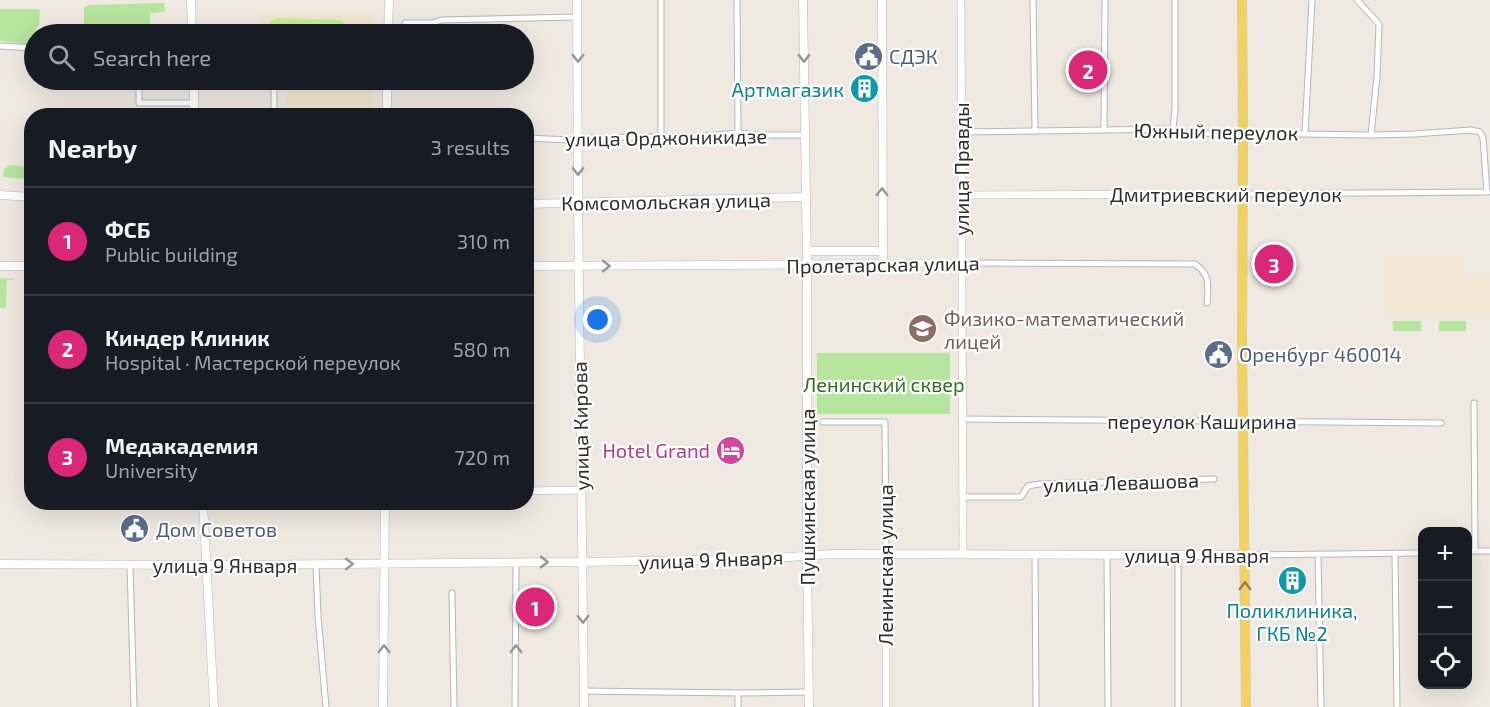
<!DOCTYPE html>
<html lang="en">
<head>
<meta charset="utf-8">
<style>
  :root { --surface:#171b24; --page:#20242c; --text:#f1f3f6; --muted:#9ea1a6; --line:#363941; --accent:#db2777 }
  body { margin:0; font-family:"Exo 2",sans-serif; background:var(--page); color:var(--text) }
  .controls { position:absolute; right:18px; bottom:18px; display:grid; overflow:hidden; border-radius:12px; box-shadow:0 6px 24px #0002 }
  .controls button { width:54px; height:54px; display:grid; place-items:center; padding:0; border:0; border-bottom:2px solid var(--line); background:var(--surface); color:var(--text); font:30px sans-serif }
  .you { position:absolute; left:598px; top:320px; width:21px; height:21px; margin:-15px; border:4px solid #fff; border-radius:50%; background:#1a73e8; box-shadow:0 0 0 9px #1a73e833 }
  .badge { display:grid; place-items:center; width:39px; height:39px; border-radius:50%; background:var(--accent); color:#fff; font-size:20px; font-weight:700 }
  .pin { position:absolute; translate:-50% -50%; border:3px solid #fff; box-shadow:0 2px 6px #0006 }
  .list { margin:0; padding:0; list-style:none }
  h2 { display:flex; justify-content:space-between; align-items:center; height:78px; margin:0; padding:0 24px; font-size:26px }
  h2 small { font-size:20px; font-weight:400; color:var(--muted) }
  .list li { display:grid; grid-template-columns:39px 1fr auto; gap:18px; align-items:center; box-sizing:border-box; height:108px; padding:0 24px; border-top:2px solid var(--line) }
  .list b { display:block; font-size:22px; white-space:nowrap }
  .list p { margin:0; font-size:20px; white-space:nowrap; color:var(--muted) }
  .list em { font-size:20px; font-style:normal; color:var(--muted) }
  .icon { flex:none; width:33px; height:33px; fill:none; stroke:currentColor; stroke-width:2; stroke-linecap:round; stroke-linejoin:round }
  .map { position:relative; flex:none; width:1490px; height:707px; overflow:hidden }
  .search { position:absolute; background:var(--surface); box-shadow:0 6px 24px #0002; left:24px; top:24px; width:510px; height:66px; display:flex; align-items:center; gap:15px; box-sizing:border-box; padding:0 21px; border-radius:33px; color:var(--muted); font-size:22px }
  .panel { position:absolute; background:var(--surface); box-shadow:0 6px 24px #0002; left:24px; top:108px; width:510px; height:402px; border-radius:24px }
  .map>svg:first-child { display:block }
  .education { fill:#f0e6d1 }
  .green { fill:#b6e59e }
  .pitch { fill:#c9ec9a }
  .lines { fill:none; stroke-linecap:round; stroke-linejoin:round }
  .minor-casing { stroke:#b4b7c1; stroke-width:7 }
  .tertiary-casing { stroke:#b4b7c1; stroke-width:8 }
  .secondary-casing { stroke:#b4b7c1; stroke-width:9 }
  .primary-casing { stroke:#c9c9c9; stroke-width:10 }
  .minor { stroke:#fff; stroke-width:5 }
  .tertiary { stroke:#fff; stroke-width:7 }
  .secondary { stroke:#fff; stroke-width:8 }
  .primary { stroke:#f2d163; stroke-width:9 }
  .oneway { stroke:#969696 }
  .oneway2 { stroke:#908048 }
  .labels { text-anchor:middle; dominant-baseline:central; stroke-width:4.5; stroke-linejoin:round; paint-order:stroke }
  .service-label { font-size:20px; fill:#4e5e75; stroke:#fff; text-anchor:start }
  .culture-label { font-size:20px; fill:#0d838f; stroke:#fff; text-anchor:end }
  .street-label { font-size:20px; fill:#2e2e2e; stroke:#fff }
  .education-label { font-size:20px; fill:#785e54; stroke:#fff; text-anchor:start }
  .park-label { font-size:20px; fill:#2c6e1b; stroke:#fff }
  .hotel-label { font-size:20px; fill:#b23c85; stroke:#fff; text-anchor:end }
</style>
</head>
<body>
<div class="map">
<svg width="1490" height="707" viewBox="0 0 1490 707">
  <rect width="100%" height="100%" fill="#efe9e1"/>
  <!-- education -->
  <path class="education" d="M 261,13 L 373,13 L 373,34 L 260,34 Z
    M 287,80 L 373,80 L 373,115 L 286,115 Z
    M 1384,256 L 1464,256 L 1464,278 L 1490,277 L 1490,314 L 1384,315 Z"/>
  <!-- green -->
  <path class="green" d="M 164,3 L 165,12 L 150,13 L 150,28 L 111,28 L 110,34 L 84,34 L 84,7 L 90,5 Z
    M 0,9 L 38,9 L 40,11 L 39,26 L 36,28 L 36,34 L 34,34 L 34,45 L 0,41 Z
    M 10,165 L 29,167 L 28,176 L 24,179 L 3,177 L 4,169 Z
    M 0,278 L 14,279 L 14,280 L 7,280 L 6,308 L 0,308 Z
    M 1393,321 L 1421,321 L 1421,331 L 1393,331 Z
    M 1439,321 L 1466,321 L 1466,331 L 1439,331 Z
    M 817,353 L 950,353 L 950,414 L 817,414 Z"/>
  <!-- pitch -->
  <path class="pitch" d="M 278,18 L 340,20 L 350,27 L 350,34 L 266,34 C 265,25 269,21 278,18 Z"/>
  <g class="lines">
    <defs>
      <path id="minor" d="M 661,0 L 661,136
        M 737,0 L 738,133
        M 1033,0 L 1035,131
        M 1357,0 L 1379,24 L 1377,76 L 1371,135
        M 405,23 L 433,23 L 441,20 L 577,17
        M 0,46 L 34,48
        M 139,80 L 139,103 L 194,103
        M 252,80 L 274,81 L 274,116
        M 1104,129 L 1105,0
        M 1173,129 L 1175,109 L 1175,0
        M 961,132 L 1173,129 L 1191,134 L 1243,133 L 1371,135 L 1414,134 L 1471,130 L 1480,132 L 1483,138 L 1487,192
        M 1305,133 L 1312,0
        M 526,138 L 570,140 L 585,138 L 704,136 L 738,133 L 758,135 L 805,135
        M 1243,194 L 1488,192
        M 961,263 L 1195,264 C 1211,275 1208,286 1207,303
        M 1474,403 L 1475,551
        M 962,419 L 1441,423
        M 823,422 L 885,422 L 886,554
        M 963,497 L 1021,497 L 1028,486 L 1039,484 L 1214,479
        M 1468,551 L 1490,551
        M 1395,553 L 1397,707
        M 1318,554 L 1321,707
        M 1035,555 L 1036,707
        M 1107,555 L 1108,707
        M 1245,555 L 1422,553
        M 130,565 L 134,707
        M 316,565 L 318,616 L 326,707
        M 452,593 L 454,707
        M 584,691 L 738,693 L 809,692
        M 738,693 L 738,707
        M 515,707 L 516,562
        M 1178,707 L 1178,555"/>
      <path id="tertiary" d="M 961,0 L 963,554
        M 961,195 L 1243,194
        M 883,264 L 961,263
        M 526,491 L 581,490
        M 886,707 L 886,554"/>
      <path id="secondary" d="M 191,0 L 192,34
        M 577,0 L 578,203 L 584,707
        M 803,0 L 807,265 L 807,556 L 809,707
        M 388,34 L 389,0
        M 194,80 L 194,116
        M 387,116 L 387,80
        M 0,195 L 32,197
        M 526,204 L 806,197
        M 807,251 L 882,251
        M 0,266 L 32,266
        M 526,266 L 883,264 L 882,0
        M 203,502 L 214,707
        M 0,564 L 215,565 L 582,562 L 760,559 L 834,554 L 1245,555
        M 383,707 L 385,502"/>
      <path id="primary" d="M 1242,0 L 1243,133 L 1242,343 L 1246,707"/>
    </defs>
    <!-- minor casing -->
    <use href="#minor" class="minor-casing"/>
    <!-- tertiary casing -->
    <use href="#tertiary" class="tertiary-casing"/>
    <!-- secondary casing -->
    <use href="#secondary" class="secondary-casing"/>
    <!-- primary casing -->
    <use href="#primary" class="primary-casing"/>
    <!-- minor -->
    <use href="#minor" class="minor"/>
    <!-- tertiary -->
    <use href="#tertiary" class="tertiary"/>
    <!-- secondary -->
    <use href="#secondary" class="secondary"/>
    <!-- primary -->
    <use href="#primary" class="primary"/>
  </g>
  <!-- one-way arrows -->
  <defs><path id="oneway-chevron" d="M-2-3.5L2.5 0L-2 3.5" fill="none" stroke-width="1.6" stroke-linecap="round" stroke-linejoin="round" transform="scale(1.5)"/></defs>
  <g class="oneway">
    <use href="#oneway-chevron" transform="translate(578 58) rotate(90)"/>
    <use href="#oneway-chevron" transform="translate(804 58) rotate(89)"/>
    <use href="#oneway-chevron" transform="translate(578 171) rotate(90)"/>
    <use href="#oneway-chevron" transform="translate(882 192) rotate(-89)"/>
    <use href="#oneway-chevron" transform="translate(606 266)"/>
    <use href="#oneway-chevron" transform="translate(544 562)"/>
    <use href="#oneway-chevron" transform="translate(349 564)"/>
    <use href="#oneway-chevron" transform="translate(583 619) rotate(89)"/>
    <use href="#oneway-chevron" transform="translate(384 649) rotate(-90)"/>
    <use href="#oneway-chevron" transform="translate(516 649) rotate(-90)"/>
  </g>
  <use class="oneway2" href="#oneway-chevron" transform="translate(1245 586) rotate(-90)"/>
  <!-- icons -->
  <defs>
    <symbol id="civic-disc" viewBox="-11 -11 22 22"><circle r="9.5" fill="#5c6f8a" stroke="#fff"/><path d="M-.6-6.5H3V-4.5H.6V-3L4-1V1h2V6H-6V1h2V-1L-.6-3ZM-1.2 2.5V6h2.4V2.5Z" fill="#fff"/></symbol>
    <symbol id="building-disc" viewBox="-11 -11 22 22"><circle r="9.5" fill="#0f9aa8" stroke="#fff"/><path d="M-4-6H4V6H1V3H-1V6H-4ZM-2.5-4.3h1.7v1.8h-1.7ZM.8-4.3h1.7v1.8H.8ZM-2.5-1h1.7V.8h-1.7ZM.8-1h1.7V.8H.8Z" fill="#fff"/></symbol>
    <symbol id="school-disc" viewBox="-11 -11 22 22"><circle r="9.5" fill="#8d6e63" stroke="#fff"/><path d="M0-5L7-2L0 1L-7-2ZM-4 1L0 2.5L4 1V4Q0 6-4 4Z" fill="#fff"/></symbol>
    <symbol id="hotel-disc" viewBox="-11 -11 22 22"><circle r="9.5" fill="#d1479c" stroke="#fff"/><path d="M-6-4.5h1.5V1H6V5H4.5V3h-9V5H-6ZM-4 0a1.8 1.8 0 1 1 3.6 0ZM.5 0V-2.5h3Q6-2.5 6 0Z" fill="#fff"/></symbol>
  </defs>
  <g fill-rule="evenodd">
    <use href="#civic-disc" x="852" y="40" width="33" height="33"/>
    <use href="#building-disc" x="848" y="72" width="33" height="33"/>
    <use href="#school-disc" x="906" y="312" width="33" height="33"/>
    <use href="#civic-disc" x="1202" y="338" width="33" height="33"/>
    <use href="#hotel-disc" x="714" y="434" width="33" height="33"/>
    <use href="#civic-disc" x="118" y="512" width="33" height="33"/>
    <use href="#building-disc" x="1276" y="564" width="33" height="33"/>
  </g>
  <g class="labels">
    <!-- service labels -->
    <g class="service-label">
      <text x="889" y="56">СДЭК</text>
      <text x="1239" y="354">Оренбург 460014</text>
      <text x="156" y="529">Дом Советов</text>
    </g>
    <!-- culture labels -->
    <g class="culture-label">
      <text x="844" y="89">Артмагазик</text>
      <text x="1292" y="610" text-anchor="middle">Поликлиника,<tspan x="1292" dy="23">ГКБ №2</tspan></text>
    </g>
    <!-- street labels -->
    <g class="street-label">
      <text transform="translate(1216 131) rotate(1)">Южный переулок</text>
      <text transform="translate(666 137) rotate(-1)">улица Орджоникидзе</text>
      <text transform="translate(961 169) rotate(-90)">улица Правды</text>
      <text x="1226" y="194">Дмитриевский переулок</text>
      <text transform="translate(666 201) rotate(-1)">Комсомольская улица</text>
      <text transform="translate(883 264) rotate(-1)">Пролетарская улица</text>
      <text x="1202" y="421">переулок Каширина</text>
      <text transform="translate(580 426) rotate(-91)">улица Кирова</text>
      <text transform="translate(1121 482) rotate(-2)">улица Левашова</text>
      <text transform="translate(807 497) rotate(-90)">Пушкинская улица</text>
      <text x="1197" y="555">улица 9 Января</text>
      <text transform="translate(711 559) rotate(-2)">улица 9 Января</text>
      <text x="225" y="565">улица 9 Января</text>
      <text transform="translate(885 565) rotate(-90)">Ленинская улица</text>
    </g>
    <!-- education labels -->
    <g class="education-label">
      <text x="944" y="318">Физико-математический<tspan x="944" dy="23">лицей</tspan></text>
    </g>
    <!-- park labels -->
    <g class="park-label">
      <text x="884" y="384">Ленинский сквер</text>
    </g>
    <!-- hotel labels -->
    <g class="hotel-label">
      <text x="710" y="450">Hotel Grand</text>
    </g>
  </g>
</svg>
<div class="controls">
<button>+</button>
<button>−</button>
<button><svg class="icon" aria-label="locate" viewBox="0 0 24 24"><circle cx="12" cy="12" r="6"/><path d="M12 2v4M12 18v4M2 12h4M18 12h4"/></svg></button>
</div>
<div class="you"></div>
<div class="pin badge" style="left:535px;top:607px">1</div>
<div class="pin badge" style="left:1088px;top:70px">2</div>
<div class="pin badge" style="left:1274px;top:264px">3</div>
<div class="search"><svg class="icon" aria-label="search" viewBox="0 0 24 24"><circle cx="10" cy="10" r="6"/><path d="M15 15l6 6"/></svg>Search here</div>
<section class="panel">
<h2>Nearby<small>3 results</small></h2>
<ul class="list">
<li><span class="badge">1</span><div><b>ФСБ</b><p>Public building</p></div><em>310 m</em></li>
<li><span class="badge">2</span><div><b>Киндер Клиник</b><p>Hospital · Мастерской переулок</p></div><em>580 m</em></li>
<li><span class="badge">3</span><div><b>Медакадемия</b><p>University</p></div><em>720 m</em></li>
</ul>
</section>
</div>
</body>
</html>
